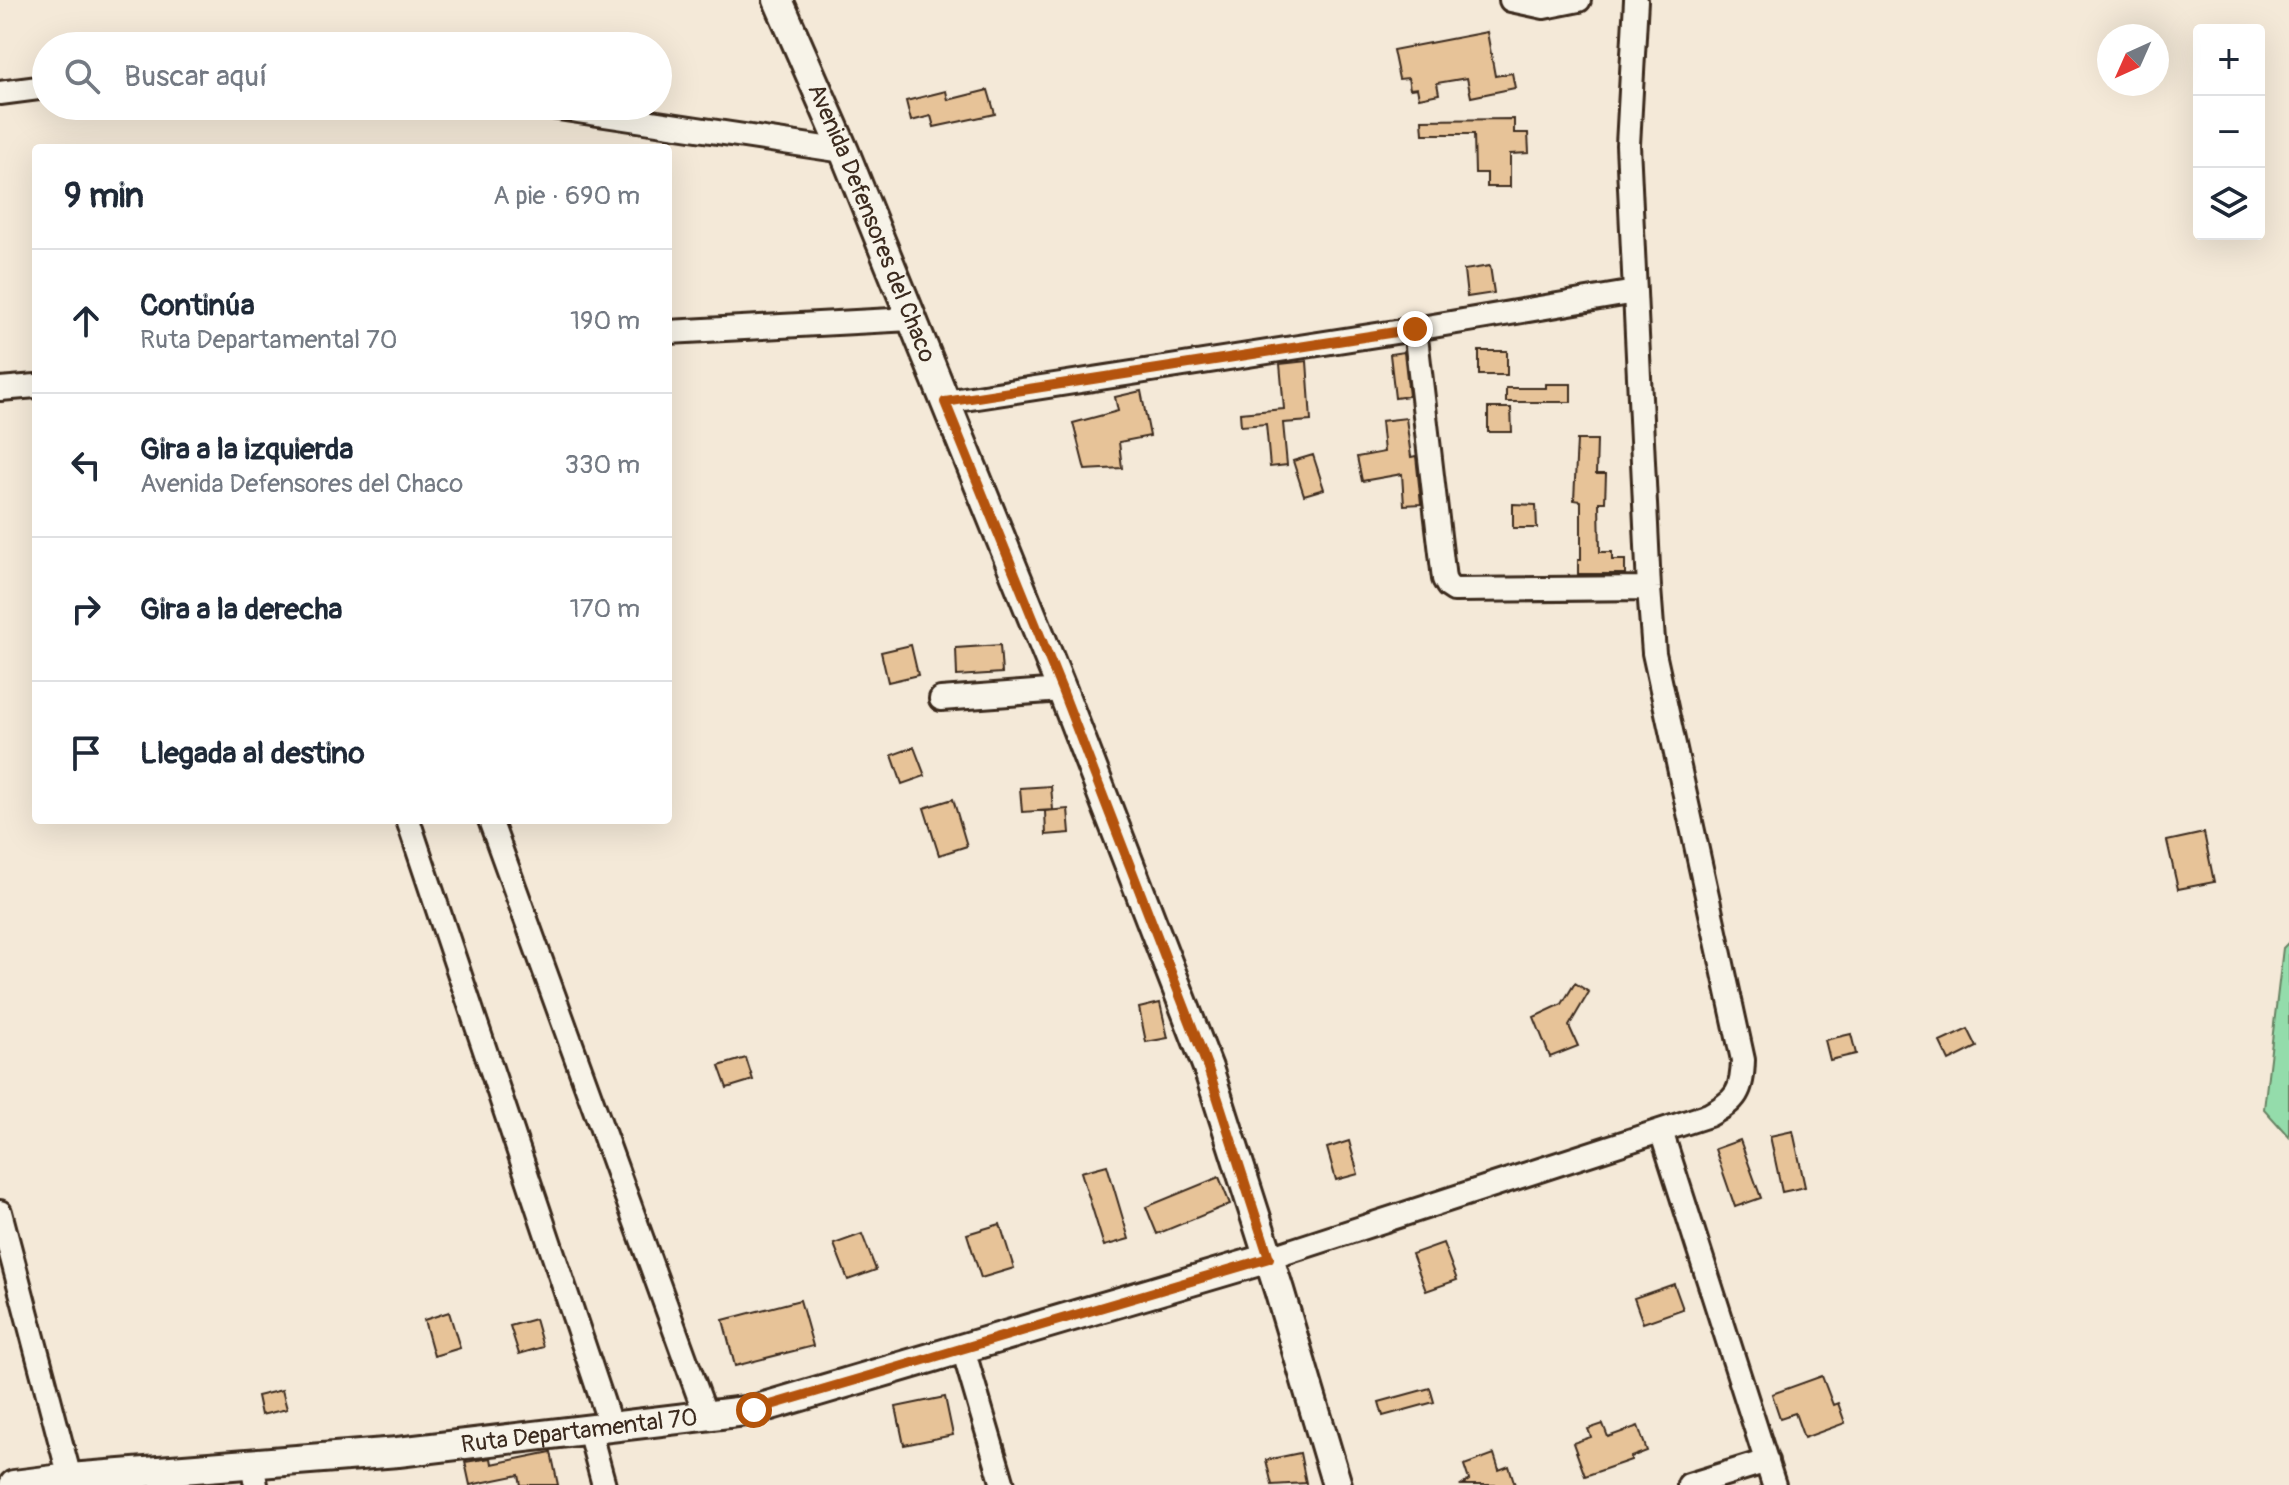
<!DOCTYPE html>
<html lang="es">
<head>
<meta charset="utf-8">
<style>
  :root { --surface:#fff; --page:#f2f2f3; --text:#1f2937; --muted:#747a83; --line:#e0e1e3 }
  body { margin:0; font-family:Pangolin,sans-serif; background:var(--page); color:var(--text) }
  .controls { position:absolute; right:24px; top:24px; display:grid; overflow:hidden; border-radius:8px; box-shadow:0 8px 32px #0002 }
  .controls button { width:72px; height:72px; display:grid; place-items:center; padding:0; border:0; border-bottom:2px solid var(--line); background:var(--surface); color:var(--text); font:40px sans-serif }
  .compass { position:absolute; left:2097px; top:24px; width:72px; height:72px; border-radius:50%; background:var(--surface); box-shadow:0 8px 32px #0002; rotate:225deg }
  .stop { position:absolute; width:24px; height:24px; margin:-18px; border:6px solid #b45309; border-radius:50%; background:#fff }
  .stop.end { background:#b45309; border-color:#fff; box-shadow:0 2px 8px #0008 }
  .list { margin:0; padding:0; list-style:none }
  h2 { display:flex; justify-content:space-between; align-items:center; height:104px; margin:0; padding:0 32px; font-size:34px }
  h2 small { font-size:26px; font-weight:400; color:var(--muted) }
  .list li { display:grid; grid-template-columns:52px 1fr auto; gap:24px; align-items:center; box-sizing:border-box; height:144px; padding:0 32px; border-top:2px solid var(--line) }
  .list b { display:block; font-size:30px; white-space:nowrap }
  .list p { margin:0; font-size:26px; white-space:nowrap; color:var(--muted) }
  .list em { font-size:26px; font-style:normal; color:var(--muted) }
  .icon { flex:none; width:44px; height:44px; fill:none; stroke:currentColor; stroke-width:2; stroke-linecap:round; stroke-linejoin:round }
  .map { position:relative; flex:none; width:2289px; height:1485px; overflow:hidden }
  .search { position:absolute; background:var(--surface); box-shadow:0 8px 32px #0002; left:32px; top:32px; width:640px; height:88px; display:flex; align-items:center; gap:20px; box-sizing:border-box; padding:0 28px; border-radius:44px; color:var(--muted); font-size:30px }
  .panel { position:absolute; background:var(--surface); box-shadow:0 8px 32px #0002; left:32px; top:144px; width:640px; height:680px; border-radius:8px }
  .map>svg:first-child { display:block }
  .green { fill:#94dcab; stroke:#688364; stroke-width:2 }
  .building { fill:#e7c398; stroke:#3b2a1e; stroke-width:2 }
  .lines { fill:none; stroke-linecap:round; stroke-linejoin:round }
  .minor-casing { stroke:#3b2a1e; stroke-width:28 }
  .major-casing { stroke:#3b2a1e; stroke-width:34 }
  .minor { stroke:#f7f3e8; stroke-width:22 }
  .major { stroke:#f7f3e8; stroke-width:28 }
  .route { stroke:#b45309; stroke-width:10 }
  .labels { text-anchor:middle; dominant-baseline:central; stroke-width:6; stroke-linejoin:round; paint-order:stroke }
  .street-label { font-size:24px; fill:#3b2a1e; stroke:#f7f3e8 }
</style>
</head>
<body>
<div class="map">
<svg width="2289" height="1485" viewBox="0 0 2289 1485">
  <rect width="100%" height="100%" fill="#f4e9d8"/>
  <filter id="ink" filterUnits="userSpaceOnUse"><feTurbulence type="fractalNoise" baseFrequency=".0125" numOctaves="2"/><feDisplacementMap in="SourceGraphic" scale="16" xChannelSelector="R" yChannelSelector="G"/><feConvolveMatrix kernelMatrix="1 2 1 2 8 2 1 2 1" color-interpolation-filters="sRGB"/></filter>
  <g filter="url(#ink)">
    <!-- green -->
    <path class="green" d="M 2289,942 L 2289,1137 L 2264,1109 L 2283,948 Z"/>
    <!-- building -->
    <path class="building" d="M 1487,32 L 1495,76 L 1512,73 L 1515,88 L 1471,97 L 1467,78 L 1437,83 L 1439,94 L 1419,98 L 1417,88 L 1410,89 L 1408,78 L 1399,79 L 1393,50 Z
      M 988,90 L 995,114 L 934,127 L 931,116 L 911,121 L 906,101 L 946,91 L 948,100 Z
      M 1514,119 L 1514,133 L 1528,133 L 1529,153 L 1510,154 L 1510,187 L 1487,187 L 1487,173 L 1475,173 L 1474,134 L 1423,134 L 1422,120 Z
      M 1490,266 L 1494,293 L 1467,297 L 1464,270 Z
      M 1479,351 L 1507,351 L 1507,375 L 1479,375 Z
      M 1404,352 L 1409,396 L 1395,398 L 1390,354 Z
      M 1307,361 L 1311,421 L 1283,423 L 1287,465 L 1270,467 L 1266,424 L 1241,426 L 1240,413 L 1284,409 L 1280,364 Z
      M 1546,384 L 1571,384 L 1571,402 L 1506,402 L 1506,388 L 1546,388 Z
      M 1141,391 L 1150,436 L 1119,442 L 1122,468 L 1085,470 L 1073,423 L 1118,411 L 1115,397 Z
      M 1488,408 L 1511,408 L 1512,432 L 1488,432 Z
      M 1406,418 L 1411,457 L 1416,456 L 1421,504 L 1404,505 L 1402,474 L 1362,481 L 1357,457 L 1384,452 L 1381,421 Z
      M 1577,440 L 1597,440 L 1596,474 L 1606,474 L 1605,502 L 1599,502 L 1600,552 L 1612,552 L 1612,560 L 1625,560 L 1625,574 L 1578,574 L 1578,560 L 1581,560 L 1581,501 L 1574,500 Z
      M 1313,455 L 1324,489 L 1304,495 L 1293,461 Z
      M 1513,504 L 1536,505 L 1537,528 L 1513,528 Z
      M 911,645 L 918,675 L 888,682 L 881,652 Z
      M 1000,645 L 1002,673 L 957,676 L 956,648 Z
      M 914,747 L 925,776 L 902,784 L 892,755 Z
      M 1051,786 L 1053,810 L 1022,812 L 1020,788 Z
      M 953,799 L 967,846 L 939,855 L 924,808 Z
      M 1068,809 L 1070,833 L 1046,835 L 1045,811 Z
      M 2204,833 L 2214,882 L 2178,889 L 2167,841 Z
      M 1575,983 L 1589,992 L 1569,1026 L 1578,1046 L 1550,1057 L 1534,1017 L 1562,1004 Z
      M 1160,1003 L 1168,1038 L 1146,1042 L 1139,1008 Z
      M 1968,1029 L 1977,1047 L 1949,1061 L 1940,1042 Z
      M 1851,1034 L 1856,1054 L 1830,1060 L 1825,1040 Z
      M 746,1058 L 753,1080 L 727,1088 L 719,1066 Z
      M 1793,1131 L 1805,1187 L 1782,1192 L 1770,1136 Z
      M 1740,1140 L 1761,1198 L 1735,1207 L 1715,1149 Z
      M 1349,1141 L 1358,1174 L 1336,1180 L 1327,1148 Z
      M 1107,1165 L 1129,1239 L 1104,1246 L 1081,1172 Z
      M 1219,1177 L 1230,1204 L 1157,1234 L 1146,1207 Z
      M 1000,1224 L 1014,1268 L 981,1278 L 967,1234 Z
      M 862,1234 L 876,1270 L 848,1280 L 834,1244 Z
      M 1443,1243 L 1457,1280 L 1426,1291 L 1412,1254 Z
      M 1674,1284 L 1683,1309 L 1643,1323 L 1634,1298 Z
      M 800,1300 L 813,1346 L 735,1366 L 723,1320 Z
      M 449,1312 L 460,1348 L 434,1356 L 424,1320 Z
      M 535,1319 L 543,1347 L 519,1354 L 510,1326 Z
      M 1822,1376 L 1833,1405 L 1838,1403 L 1845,1423 L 1804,1438 L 1795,1413 L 1780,1418 L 1772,1394 Z
      M 1430,1388 L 1434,1402 L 1383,1416 L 1379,1402 Z
      M 282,1390 L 287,1409 L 261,1415 L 257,1396 Z
      M 945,1397 L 953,1435 L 904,1445 L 896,1407 Z
      M 1603,1424 L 1608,1437 L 1638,1426 L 1647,1451 L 1631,1457 L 1631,1460 L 1585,1476 L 1573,1443 L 1591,1437 L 1588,1429 Z
      M 551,1452 L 558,1485 L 521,1485 L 519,1475 L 470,1485 L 465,1462 L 491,1458 L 492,1464 Z
      M 1300,1453 L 1306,1483 L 1272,1485 L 1266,1460 Z
      M 1494,1454 L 1499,1470 L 1509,1466 L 1515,1485 L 1462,1485 L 1469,1480 L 1464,1465 Z"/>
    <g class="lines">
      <defs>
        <path id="minor" d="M 1511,0 L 1544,7 L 1579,0
          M 0,93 L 46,87
          M 545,106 L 844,151
          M 1415,329 L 1635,292
          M 668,332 L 911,319
          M 0,389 L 36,386
          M 945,402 L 1415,329 L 1444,579 L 1448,586 L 1454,590 L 1649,588
          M 941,699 L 1062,690
          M 408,820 L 611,1427
          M 490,820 L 706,1416
          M 1661,1131 L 1774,1485
          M 0,1212 L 70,1478
          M 1269,1258 L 1709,1115 C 1737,1100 1742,1092 1743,1060 L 1654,653 L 1649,588 L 1628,145 L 1636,0
          M 963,1349 L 1003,1485
          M 589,1430 L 604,1485
          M 252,1463 L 256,1485
          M 1689,1485 L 1767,1461"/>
        <g id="major">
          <path id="s1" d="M 778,0 L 844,151 L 1062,690 L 1208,1068 L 1279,1290 L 1337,1485"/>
          <path id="s2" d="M 14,1485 L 70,1478 L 398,1452 L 754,1410 L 1269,1258"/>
        </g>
      </defs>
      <!-- minor casing -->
      <use href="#minor" class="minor-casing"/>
      <!-- major casing -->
      <use href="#major" class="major-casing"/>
      <!-- minor -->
      <use href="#minor" class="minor"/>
      <!-- major -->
      <use href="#major" class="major"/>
    </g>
  </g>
  <g class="lines" filter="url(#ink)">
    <!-- route -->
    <path class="route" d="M 754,1410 L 1269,1258 L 1208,1068 L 1062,690 L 945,402 L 1415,329"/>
  </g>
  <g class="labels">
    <!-- street labels -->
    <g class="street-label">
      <text stroke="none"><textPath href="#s1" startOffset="242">Avenida Defensores del Chaco</textPath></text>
      <text stroke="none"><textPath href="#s2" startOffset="568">Ruta Departamental 70</textPath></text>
    </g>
  </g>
</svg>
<div class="controls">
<button>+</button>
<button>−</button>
<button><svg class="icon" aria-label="layers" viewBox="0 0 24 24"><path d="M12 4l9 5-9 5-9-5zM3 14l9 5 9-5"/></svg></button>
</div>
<svg class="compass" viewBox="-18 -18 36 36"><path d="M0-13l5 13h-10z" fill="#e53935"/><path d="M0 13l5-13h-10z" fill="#747a83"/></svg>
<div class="stop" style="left:754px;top:1410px"></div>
<div class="stop end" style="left:1415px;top:329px"></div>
<div class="search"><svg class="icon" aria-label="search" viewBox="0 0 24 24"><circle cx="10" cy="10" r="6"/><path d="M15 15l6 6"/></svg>Buscar aquí</div>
<section class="panel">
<h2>9 min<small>A pie · 690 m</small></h2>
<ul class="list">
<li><svg class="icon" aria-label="ahead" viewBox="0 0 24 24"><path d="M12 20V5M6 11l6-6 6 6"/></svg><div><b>Continúa</b><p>Ruta Departamental 70</p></div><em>190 m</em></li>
<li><svg class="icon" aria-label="left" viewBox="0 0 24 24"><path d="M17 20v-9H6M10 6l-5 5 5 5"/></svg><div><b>Gira a la izquierda</b><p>Avenida Defensores del Chaco</p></div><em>330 m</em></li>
<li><svg class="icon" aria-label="right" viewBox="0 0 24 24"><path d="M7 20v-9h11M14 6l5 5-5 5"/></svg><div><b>Gira a la derecha</b></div><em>170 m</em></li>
<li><svg class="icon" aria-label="arrive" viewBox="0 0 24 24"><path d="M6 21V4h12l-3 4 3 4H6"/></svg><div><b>Llegada al destino</b></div></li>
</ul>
</section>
</div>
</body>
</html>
